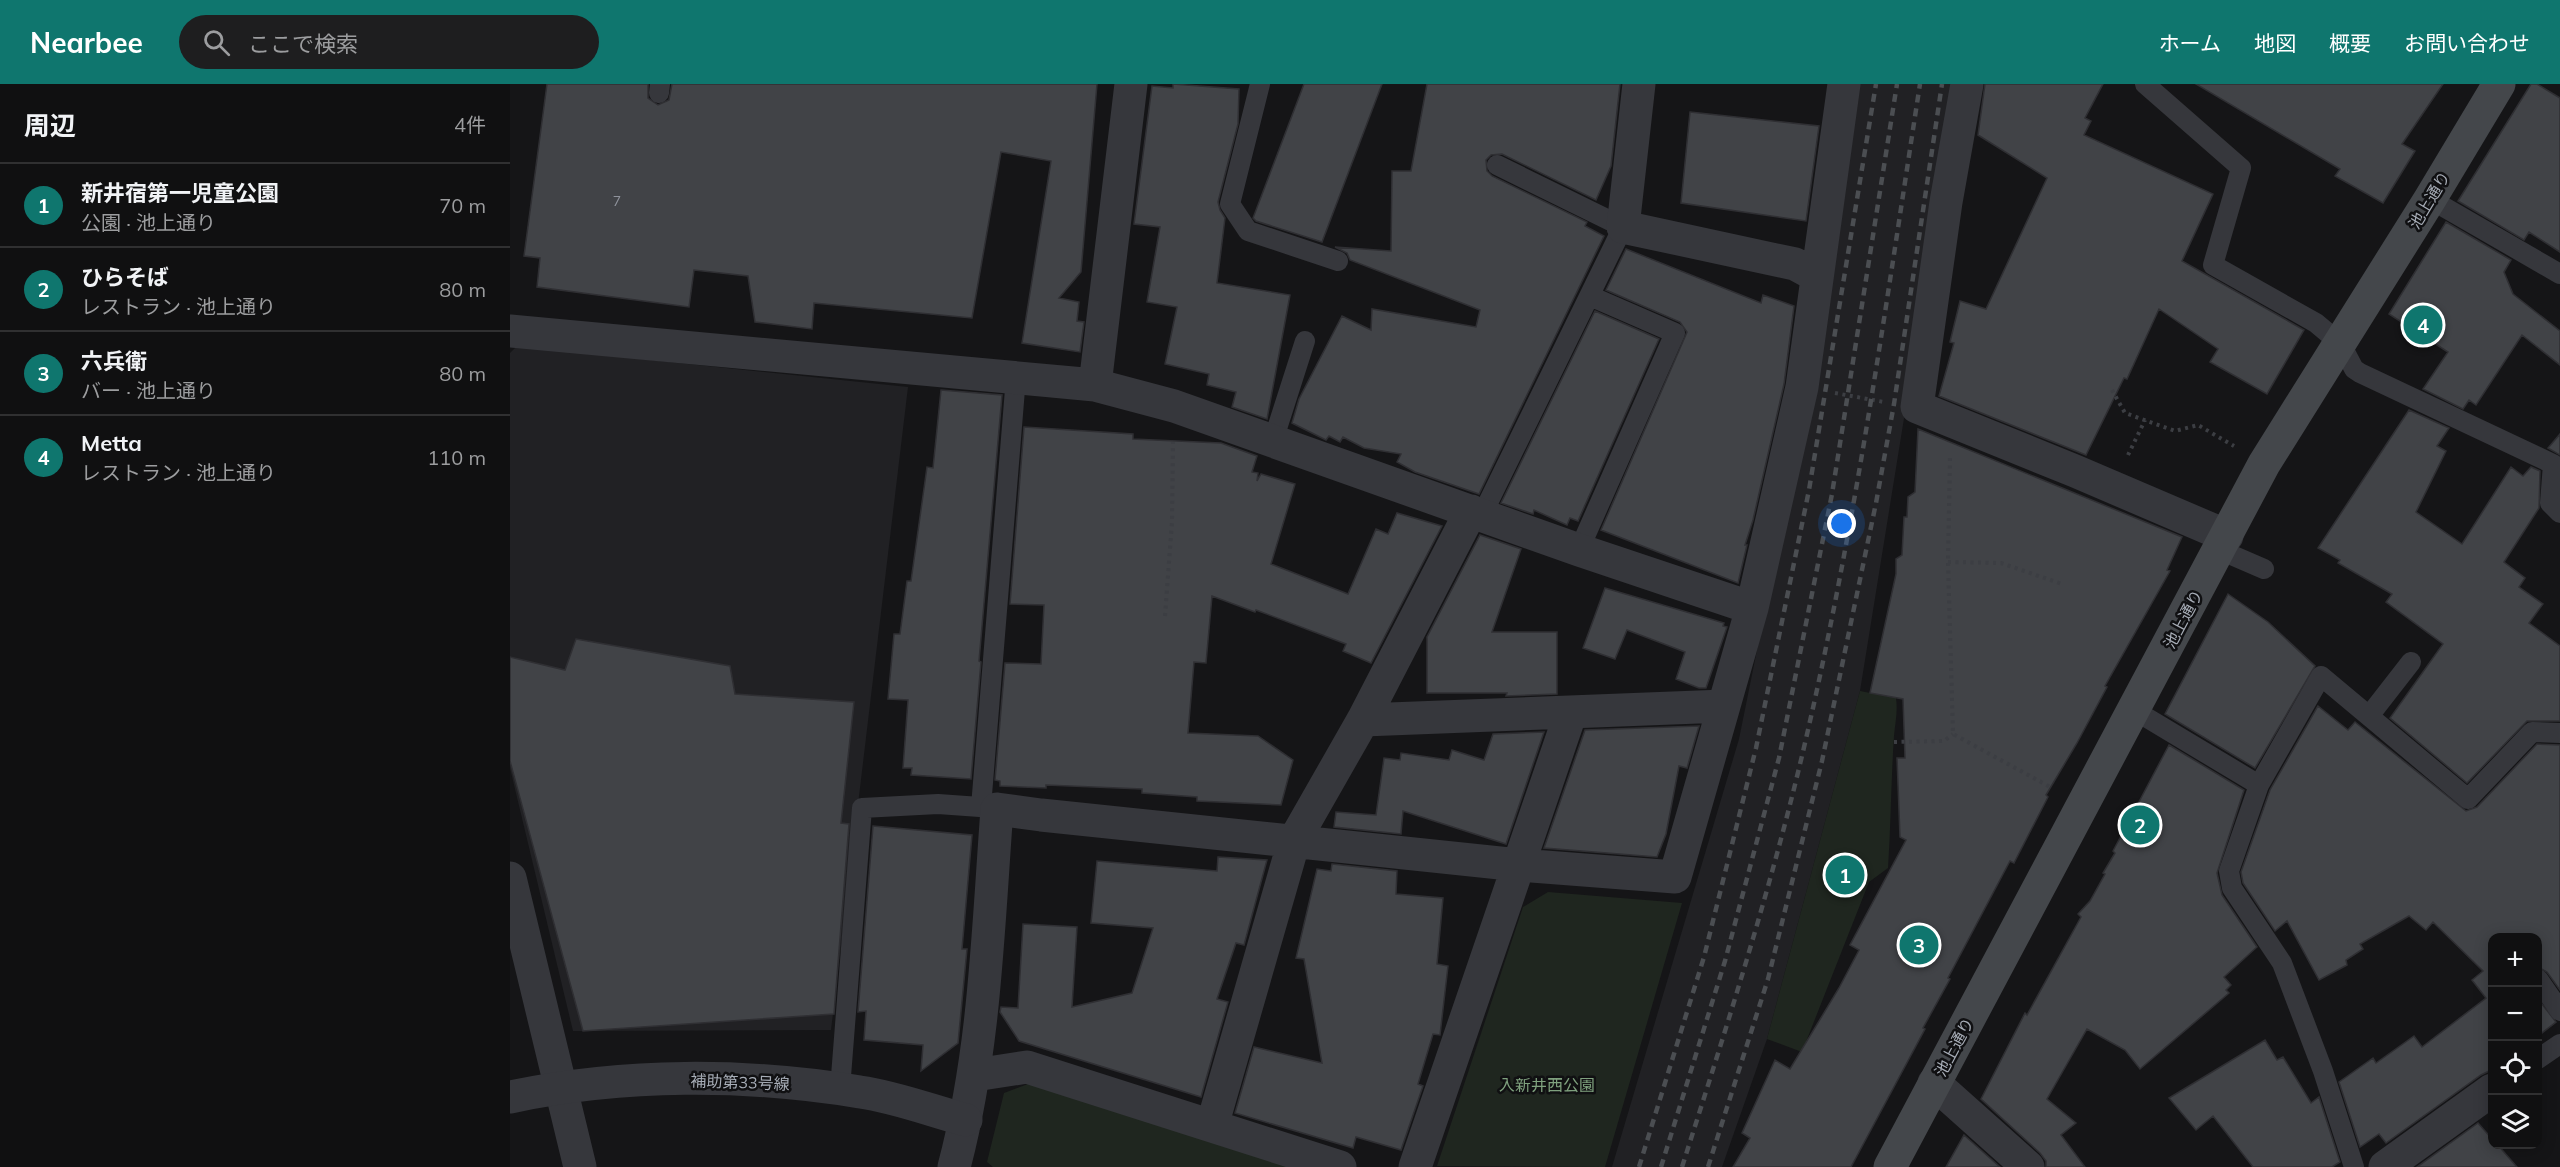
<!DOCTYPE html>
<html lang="ja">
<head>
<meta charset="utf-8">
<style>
  :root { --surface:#101011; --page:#1e1e1f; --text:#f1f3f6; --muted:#9c9d9f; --line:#303031; --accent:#0f766e }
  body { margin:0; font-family:Mulish,"Noto Sans JP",sans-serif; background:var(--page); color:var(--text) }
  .controls { position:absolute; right:18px; bottom:18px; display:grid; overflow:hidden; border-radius:12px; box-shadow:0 3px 15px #0003 }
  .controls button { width:54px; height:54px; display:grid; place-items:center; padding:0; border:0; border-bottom:2px solid var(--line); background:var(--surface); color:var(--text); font:30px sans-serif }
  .you { position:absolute; left:1332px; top:440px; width:21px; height:21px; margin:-15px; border:4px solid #fff; border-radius:50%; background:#1a73e8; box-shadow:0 0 0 9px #1a73e833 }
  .badge { display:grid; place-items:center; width:39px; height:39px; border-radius:50%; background:var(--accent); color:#fff; font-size:20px; font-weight:700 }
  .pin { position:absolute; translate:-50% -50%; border:3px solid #fff; box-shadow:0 2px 6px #0006 }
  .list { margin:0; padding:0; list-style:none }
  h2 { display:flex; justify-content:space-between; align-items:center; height:78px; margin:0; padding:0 24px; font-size:26px }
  h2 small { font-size:20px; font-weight:400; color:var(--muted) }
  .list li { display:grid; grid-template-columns:39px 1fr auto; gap:18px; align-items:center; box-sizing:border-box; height:84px; padding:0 24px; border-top:2px solid var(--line) }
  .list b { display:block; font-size:22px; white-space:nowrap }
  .list p { margin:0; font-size:20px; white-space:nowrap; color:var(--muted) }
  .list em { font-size:20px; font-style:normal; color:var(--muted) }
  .icon { flex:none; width:33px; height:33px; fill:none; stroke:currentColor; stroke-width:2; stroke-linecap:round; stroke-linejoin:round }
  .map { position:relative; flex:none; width:2050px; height:1083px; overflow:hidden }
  header { display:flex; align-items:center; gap:36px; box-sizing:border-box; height:84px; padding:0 30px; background:var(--accent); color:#fff }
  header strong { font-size:28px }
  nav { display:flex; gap:33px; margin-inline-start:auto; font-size:21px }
  .search { width:420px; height:54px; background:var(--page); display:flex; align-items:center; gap:15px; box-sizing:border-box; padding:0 21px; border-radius:33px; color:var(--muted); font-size:22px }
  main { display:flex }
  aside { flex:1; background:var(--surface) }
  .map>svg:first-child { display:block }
  .built { fill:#212124 }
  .green { fill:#1f261f }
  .building { fill:#414347; stroke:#2f2f33; stroke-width:1.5 }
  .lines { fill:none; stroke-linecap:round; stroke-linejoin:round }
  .path { stroke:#3c3e43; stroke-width:4; stroke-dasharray:3 4.5; stroke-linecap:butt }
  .service { stroke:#36373c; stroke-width:20 }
  .minor { stroke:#36373c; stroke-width:33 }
  .tertiary { stroke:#36373c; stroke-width:33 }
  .secondary { stroke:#44474b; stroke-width:33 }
  .rail { stroke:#4b4e52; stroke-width:4.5; stroke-dasharray:8 6; stroke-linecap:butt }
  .labels { text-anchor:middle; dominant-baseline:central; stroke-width:5; stroke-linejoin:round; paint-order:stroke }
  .number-label { font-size:14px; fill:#8e929b }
  .street-label { font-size:16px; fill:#a7adb7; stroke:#101012 }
  .park-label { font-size:16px; fill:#7fa17e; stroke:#101012 }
</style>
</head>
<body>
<header>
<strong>Nearbee</strong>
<div class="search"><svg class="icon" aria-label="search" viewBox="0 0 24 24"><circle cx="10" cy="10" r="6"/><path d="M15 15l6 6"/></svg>ここで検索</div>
<nav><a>ホーム</a><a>地図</a><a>概要</a><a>お問い合わせ</a></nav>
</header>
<main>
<aside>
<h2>周辺<small>4件</small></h2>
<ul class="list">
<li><span class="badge">1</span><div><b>新井宿第一児童公園</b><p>公園 · 池上通り</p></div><em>70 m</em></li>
<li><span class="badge">2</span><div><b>ひらそば</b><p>レストラン · 池上通り</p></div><em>80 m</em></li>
<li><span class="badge">3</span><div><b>六兵衛</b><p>バー · 池上通り</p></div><em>80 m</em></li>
<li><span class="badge">4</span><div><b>Metta</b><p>レストラン · 池上通り</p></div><em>110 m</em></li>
</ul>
</aside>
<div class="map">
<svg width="2050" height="1083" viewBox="0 0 2050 1083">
  <rect width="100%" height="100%" fill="#151517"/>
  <!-- built -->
  <path class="built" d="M 1341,0 L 1448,0 L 1350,607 L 1257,955 L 1212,1083 L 1102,1083 L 1229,655 L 1277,418 Z
    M 7,262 L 398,303 L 321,946 L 63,947 L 0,684 L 0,269 Z"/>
  <!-- green -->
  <path class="green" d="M 1350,607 L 1386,614 C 1388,628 1385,639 1384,652 C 1381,696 1381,740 1378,784 L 1359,798 L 1292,968 L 1257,955 Z
    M 1038,808 L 1172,819 L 1095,1083 L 927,1082 L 1013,823 Z
    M 518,1000 L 800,1083 L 483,1083 L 477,1078 L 494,1009 Z"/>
  <!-- building -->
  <path class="building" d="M 37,0 L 138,0 L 138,14 L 148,21 L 159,16 L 162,0 L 587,0 L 571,188 L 549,214 L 569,218 L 567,237 L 574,238 L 570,268 L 512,259 L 541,77 L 491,68 L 462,234 L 304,219 L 302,245 L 245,238 L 238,192 L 184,186 L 179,223 L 27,203 L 30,174 L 14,172 Z
    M 663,0 L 729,5 L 728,40 L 708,118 L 710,126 L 715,134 L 707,199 L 780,211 L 757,335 L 722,323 L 726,308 L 697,301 L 699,290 L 655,280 L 667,223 L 637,218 L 650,143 L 624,140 L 642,2 L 663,4 Z
    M 794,0 L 872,0 L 812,158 L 746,137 L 743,134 Z
    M 917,0 L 1110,0 L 1101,82 L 1086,116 L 992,70 L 981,71 L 976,76 L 977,87 L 982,92 L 1077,138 L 1075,142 L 1094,152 L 969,410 L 905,388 L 887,378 L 891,370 L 854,364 L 833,353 L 830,358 L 819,352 L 816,356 L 782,339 L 789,315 L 832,232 L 861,246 L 862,225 L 966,243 L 970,226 L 840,176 L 837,169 L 825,163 L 881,167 L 882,87 L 901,87 Z
    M 1475,0 L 1593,0 L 1575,34 L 1581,37 L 1574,51 L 1703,110 L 1672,177 L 1794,246 L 1757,310 L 1700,278 L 1708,265 L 1649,225 L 1617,295 L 1614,294 L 1576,371 L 1429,312 L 1444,259 L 1440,258 L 1450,217 L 1476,225 L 1537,94 L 1468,51 Z
    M 1686,0 L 1933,0 L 1892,60 L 1905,67 L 1873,119 L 1825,92 L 1830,85 Z
    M 2021,0 L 2027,0 L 2050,14 L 2050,168 L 2019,148 L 2014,156 L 1948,117 Z
    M 1180,28 L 1309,42 L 1296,137 L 1171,119 Z
    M 1936,138 L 2001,176 L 1994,188 L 2003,210 L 2050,247 L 2050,281 L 2012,251 L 1966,321 L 1959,316 L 1953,325 L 1913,305 L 1938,268 L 1879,230 Z
    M 1116,165 L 1251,219 L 1253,211 L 1284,222 L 1274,300 L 1243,436 L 1235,461 L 1237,461 L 1228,499 L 1091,446 L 1177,248 L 1170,238 L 1096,206 Z
    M 1085,227 L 1149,255 L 1068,437 L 1060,434 L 1057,441 L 1024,426 L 1023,430 L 991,419 Z
    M 431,306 L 492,311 L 469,577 L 471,578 L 461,695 L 401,691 L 402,684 L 393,684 L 398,616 L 378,615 L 384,550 L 390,550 L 397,497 L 401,497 L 417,383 L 423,384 Z
    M 1899,326 L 1939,344 L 1927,362 L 1936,367 L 1906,428 L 1952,460 L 2001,383 L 2013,392 L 2021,383 L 2030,387 L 2029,424 L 1994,478 L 2015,494 L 2009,503 L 2033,520 L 2019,539 L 2050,562 L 2050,637 L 2017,637 L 1957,699 L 1880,634 L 1933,560 L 1876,518 L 1882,510 L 1828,479 L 1830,476 L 1808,464 Z
    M 514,343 L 623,350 L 623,355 L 711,359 L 747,372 L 742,388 L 748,389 L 747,397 L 751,390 L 785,400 L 761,480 L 838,510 L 866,445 L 878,450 L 887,429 L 932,442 L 861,579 L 833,567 L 836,560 L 746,526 L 745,528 L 702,512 L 696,579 L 684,578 L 678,649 L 748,652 L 783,676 L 771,721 L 687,717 L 687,713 L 632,709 L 632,705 L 536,701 L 536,704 L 490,702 L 490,697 L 485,696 L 495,579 L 531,580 L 534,521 L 500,520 Z
    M 1408,345 L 1672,453 L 1657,486 L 1660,487 L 1595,602 L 1597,603 L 1567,659 L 1536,711 L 1538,713 L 1504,779 L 1500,777 L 1438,894 L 1440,895 L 1413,944 L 1415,945 L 1341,1083 L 1223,1083 L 1240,1054 L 1232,1049 L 1265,976 L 1280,985 L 1329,904 L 1349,866 L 1340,861 L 1396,756 L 1390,753 L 1387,674 L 1395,674 L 1393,615 L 1360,609 L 1386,490 L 1386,475 L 1392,471 L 1394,433 L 1397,433 L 1398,413 L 1405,408 Z
    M 2050,350 L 2050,371 L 2038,364 Z
    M 970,451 L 1011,465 L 982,548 L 1047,548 L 1047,610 L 996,612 L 997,609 L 917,609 L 917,553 Z
    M 1095,504 L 1214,539 L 1213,542 L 1217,543 L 1196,604 L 1189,604 L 1166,595 L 1175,568 L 1117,546 L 1105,575 L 1073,564 Z
    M 1718,510 L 1758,538 L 1805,582 L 1745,684 L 1655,630 Z
    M 66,555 L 220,582 L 225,610 L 344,618 L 331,739 L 339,740 L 324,930 L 73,947 L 0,677 L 0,573 L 55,586 Z
    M 1808,622 L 1838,646 L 1845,638 L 1956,727 L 1967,723 L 2027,660 L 2050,661 L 2050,906 L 2037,888 L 2028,883 L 2028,854 L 1983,854 L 1983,985 L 1971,991 L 1876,1059 L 1869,1050 L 1850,1063 L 1829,998 L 1863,974 L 1866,979 L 1904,952 L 1912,963 L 1976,914 L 1962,896 L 1973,887 L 1923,838 L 1916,846 L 1899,832 L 1850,860 L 1853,865 L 1836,876 L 1837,881 L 1809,896 L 1777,837 L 1765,847 L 1733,799 L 1731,788 L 1760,706 Z
    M 1189,642 L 1177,684 L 1169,682 L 1156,750 L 1147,773 L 1034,764 L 1075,646 Z
    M 1034,648 L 996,760 L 893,727 L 891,750 L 824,743 L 826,728 L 866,731 L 874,674 L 890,676 L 891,669 L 939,676 L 942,666 L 974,676 L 983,650 Z
    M 1659,661 L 1734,706 L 1707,789 L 1712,811 L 1747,863 L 1714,893 L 1721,901 L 1716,906 L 1719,909 L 1630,985 L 1615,966 L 1577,945 L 1537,1015 L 1566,1039 L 1551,1051 L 1575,1083 L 1536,1083 L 1536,1077 L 1530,1069 L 1471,1015 L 1515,929 L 1517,931 L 1571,833 L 1568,830 L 1580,817 L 1595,790 L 1593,789 L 1605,769 L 1603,767 Z
    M 363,742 L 462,751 L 452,865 L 457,865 L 448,959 L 411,987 L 413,961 L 354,956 L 356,927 L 348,928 Z
    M 708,773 L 757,776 L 734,861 L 726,859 L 707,915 L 718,918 L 691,1013 L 509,957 L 490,928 L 491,923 L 508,924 L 513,840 L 567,843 L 562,923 L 622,909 L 643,844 L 581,839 L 587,777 L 707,787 Z
    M 822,780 L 887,787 L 886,810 L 933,814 L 927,880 L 938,882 L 930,951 L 923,950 L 908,1000 L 913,1002 L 891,1066 L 846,1053 L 843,1064 L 725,1029 L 744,963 L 812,979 L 794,875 L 786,874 L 807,785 L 821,787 Z
    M 2028,915 L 2046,938 L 2028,952 Z
    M 1755,956 L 1767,976 L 1773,973 L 1801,1019 L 1809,1013 L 1830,1078 L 1822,1083 L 1743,1083 L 1703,1032 L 1686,1046 L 1659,1014 Z
    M 1968,1039 L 1983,1056 L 1983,1060 L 1987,1060 L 2007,1083 L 1907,1083 Z
    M 1454,1051 L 1490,1083 L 1436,1083 Z"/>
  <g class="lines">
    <!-- path -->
    <path class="path" d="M 1602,306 L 1615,329 L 1665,347 L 1688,341 L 1724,362
      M 1325,309 L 1374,318
      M 1618,371 L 1635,336
      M 1440,374 L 1438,478 L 1443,650 L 1542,704
      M 1438,478 L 1491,479 L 1552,500
      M 655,532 L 662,438 L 663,358
      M 1384,658 L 1434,657 L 1443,650"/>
    <!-- service -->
    <path class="service" d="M 750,0 L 720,120 L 738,147 L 828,177
      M 1635,0 L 1731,84 L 1703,181 L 1806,239 L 1831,260 L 1844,285 L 1850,289 L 2043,380 L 2040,419 L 2050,429
      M 149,9 L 150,0
      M 1920,115 L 2050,190
      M 763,357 L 795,257
      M 972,431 L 1113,143 L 987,81
      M 1069,466 L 1165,249 L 1080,212
      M 1710,466 L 1754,485
      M 1624,626 L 1749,701 L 1811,592 L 1958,715 L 2022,648 L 2050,649
      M 1859,632 L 1901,578
      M 1749,701 L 1719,787 L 1722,804 L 1772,879 L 1813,987 L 1844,1083
      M 471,723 L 506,293
      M 2028,895 L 2050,927
      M 2028,975 L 2050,960
      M 330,1005 L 352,724 L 428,720 L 484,724"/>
    <!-- minor -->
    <path class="minor" d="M 1129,0 L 1113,143 L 1285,180 L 1307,192
      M 1457,0 L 1436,118 L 1407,323 L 1565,387 L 1717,452
      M 0,247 L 585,301 L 664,322 L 1069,466 L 1242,524
      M 585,301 L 621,0
      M 853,636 L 1214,622
      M 0,794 L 70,1083
      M 465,991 L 517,983 L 830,1083
      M 1424,999 L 1518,1083
      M 702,1042 L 784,757 L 853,636 L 961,427
      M 444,1083 C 475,966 478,845 487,725 L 531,731 L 1009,781 L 1165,793 L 1242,524 L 1292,303 L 1334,0
      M 905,1083 L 1061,628
      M 1875,1083 L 1982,1006"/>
    <!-- tertiary -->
    <path class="tertiary" d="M 0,1013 C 114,989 236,989 350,1008 C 386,1013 422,1027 456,1036"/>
    <!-- secondary -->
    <path class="secondary" d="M 1380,1083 L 1754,380 L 1920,115 L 1989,0"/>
    <!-- rail -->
    <path class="rail" d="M 1129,1083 L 1194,873 L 1246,664 L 1299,406 L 1366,0
      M 1151,1083 L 1215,877 L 1269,674 L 1322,410 L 1387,0
      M 1172,1083 C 1215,948 1258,814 1291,676 C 1344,453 1375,226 1410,0
      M 1198,1083 L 1258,895 L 1312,677 L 1366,419 L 1384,320 L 1432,0"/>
  </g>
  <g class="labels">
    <!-- number labels -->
    <g class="number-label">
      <text x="107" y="117">7</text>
    </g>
    <!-- street labels -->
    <g class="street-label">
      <text transform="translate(1919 116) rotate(-59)">池上通り</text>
      <text transform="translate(1673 535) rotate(-62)">池上通り</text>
      <text transform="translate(1444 963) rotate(-62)">池上通り</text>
      <text transform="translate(230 998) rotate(2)">補助第33号線</text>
    </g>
    <!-- park labels -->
    <g class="park-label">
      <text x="1037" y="1001">入新井西公園</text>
    </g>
  </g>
</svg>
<div class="controls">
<button>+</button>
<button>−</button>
<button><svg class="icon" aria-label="locate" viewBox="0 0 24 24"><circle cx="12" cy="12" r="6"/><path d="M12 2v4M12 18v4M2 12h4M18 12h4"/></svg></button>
<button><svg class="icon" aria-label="layers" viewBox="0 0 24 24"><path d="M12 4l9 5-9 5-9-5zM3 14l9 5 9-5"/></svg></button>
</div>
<div class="you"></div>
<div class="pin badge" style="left:1335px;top:791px">1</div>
<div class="pin badge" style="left:1630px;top:741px">2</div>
<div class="pin badge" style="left:1409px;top:861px">3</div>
<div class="pin badge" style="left:1913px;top:241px">4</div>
</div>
</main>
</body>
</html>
